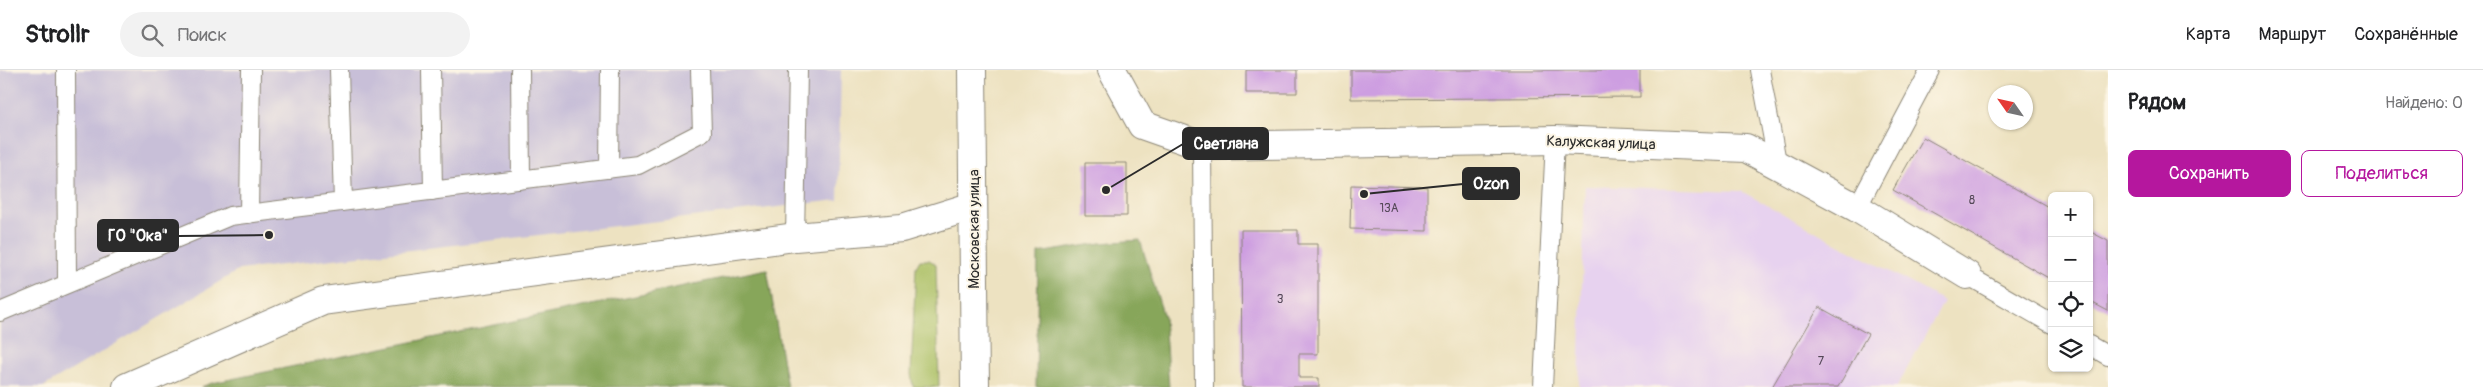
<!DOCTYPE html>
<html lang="ru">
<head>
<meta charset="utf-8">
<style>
  :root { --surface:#fff; --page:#f2f2f2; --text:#202124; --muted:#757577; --line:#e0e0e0; --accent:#b5179e }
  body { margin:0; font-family:Pangolin,sans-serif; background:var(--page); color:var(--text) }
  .controls { position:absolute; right:15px; bottom:15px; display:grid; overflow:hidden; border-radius:8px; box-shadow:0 1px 4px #0004 }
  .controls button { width:45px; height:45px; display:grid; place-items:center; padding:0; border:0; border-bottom:1px solid var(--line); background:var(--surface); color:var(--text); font:25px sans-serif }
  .compass { position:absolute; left:1988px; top:15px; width:45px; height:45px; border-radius:50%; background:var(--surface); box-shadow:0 1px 4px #0004; rotate:304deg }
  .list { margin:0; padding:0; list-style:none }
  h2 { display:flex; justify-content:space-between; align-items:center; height:65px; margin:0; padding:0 20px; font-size:21px }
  h2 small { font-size:16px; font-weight:400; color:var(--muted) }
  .actions { display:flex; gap:10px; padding:15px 20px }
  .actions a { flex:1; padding:11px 0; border:1px solid var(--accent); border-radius:8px; text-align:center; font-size:18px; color:var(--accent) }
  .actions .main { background:var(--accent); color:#fff }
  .icon { flex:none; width:28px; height:28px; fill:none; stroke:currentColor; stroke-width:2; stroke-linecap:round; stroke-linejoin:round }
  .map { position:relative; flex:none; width:2108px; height:317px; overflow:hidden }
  header { display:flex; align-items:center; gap:30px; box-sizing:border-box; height:70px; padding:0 25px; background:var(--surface); border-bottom:1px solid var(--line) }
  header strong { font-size:24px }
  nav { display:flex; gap:28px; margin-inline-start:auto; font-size:18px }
  .search { width:350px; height:45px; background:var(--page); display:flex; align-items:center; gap:12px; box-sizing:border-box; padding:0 18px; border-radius:28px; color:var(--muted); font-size:19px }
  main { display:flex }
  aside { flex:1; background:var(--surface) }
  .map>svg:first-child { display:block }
  .built { fill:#e7d2ef }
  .industrial { fill:#c8bfd8 }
  .green { fill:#aabf64; stroke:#6a7548 }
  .forest { fill:#87a65a; stroke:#596842 }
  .building { fill:#cd9ee1 }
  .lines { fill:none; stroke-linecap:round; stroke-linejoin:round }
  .service-casing { stroke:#8c8676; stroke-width:20 }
  .minor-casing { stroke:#8c8676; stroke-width:30 }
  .trunk-casing { stroke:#8c8676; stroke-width:30 }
  .service { stroke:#fff; stroke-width:18 }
  .minor { stroke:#fff; stroke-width:28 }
  .trunk { stroke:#fff; stroke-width:28 }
  .labels { text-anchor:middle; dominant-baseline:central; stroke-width:4; stroke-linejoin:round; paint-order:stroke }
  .number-label { font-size:12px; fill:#544858 }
  .street-label { font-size:15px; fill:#2b2b2b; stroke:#fcf5e5 }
  .leader { fill:none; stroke:#2b2b2b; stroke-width:2 }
  .callout-dot { fill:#2b2b2b; stroke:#fcf5e5; stroke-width:2 }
  .callout { fill:#2b2b2b; stroke:#2b2b2b; stroke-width:2 }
  .callout-label { font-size:16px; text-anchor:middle; font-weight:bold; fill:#fff }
</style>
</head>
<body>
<header>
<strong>Strollr</strong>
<div class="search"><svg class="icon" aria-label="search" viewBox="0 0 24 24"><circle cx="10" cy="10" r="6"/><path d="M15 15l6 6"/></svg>Поиск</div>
<nav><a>Карта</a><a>Маршрут</a><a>Сохранённые</a></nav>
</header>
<main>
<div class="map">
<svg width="2108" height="317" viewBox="0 0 2108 317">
  <rect width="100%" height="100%" fill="#fcf5e5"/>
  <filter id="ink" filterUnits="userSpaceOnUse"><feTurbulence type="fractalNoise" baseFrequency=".02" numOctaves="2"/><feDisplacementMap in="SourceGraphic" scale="10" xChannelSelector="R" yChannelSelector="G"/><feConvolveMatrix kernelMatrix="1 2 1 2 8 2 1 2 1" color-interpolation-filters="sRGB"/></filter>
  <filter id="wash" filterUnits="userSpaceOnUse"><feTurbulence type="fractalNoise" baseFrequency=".0096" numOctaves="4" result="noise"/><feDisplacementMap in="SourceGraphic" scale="20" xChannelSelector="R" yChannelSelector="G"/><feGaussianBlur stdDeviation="1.12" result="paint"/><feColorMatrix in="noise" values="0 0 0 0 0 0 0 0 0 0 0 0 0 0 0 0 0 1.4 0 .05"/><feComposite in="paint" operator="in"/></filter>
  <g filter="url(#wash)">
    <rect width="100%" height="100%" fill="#ede2c1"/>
    <!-- built -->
    <path class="built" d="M 1585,116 L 1741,121 L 1944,231 L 1897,317 L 1579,317 Z"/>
    <!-- industrial -->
    <path class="industrial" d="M 0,0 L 841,0 L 838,130 L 239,200 L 43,317 L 0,317 Z"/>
    <!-- green -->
    <path class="green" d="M 920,190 L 929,190 L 936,194 L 939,317 L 913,317 L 911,304 L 916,197 Z"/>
    <!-- forest -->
    <path class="forest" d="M 1140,170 L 1164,247 L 1169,317 L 1036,317 L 1038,183 L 1101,173 Z
      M 767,199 L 787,317 L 201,317 L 212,313 Z"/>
    <g id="blocks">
      <!-- building -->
      <path class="building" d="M 1246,0 L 1297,0 L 1297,23 L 1246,23 Z
        M 1351,0 L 1640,0 L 1640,27 L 1351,29 Z
        M 1923,67 L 2052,139 L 2052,210 L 1893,120 Z
        M 1085,93 L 1127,93 L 1127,146 L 1085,146 Z
        M 1351,115 L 1427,117 L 1427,161 L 1350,159 Z
        M 1241,160 L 1298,160 L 1298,174 L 1318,174 L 1318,284 L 1299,284 L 1299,308 L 1319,308 L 1319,317 L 1242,317 Z
        M 2089,161 L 2108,171 L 2108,241 L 2089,231 Z
        M 1819,237 L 1868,264 L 1838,317 L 1772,317 Z"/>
    </g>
  </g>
  <g filter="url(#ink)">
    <use href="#blocks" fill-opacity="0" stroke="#8c8676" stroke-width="1"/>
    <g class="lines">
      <defs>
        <path id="service" d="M 66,0 L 67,214
          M 339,0 L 343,132
          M 431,0 L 433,121
          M 520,0 L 521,110
          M 1760,0 L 1778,97
          M 1202,76 L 1204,317
          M 609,99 L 610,0
          M 1857,138 L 1930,0
          M 249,144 L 251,0
          M 795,167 L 798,0
          M 1967,205 L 2052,254
          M 0,242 L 230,146 L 638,95 L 702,62 L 700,0
          M 2089,275 L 2108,286
          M 1543,317 L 1555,70"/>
        <path id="minor" d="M 1112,0 L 1142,55 L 1202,76 L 1555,70 L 1746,78 L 1857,138 L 1967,205
          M 127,317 L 323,231 L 795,167 L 902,158 L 973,136"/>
        <path id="trunk" d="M 972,0 L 975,317"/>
      </defs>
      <!-- service casing -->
      <use href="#service" class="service-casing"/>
      <!-- minor casing -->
      <use href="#minor" class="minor-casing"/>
      <!-- trunk casing -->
      <use href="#trunk" class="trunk-casing"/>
      <!-- service -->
      <use href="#service" class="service"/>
      <!-- minor -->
      <use href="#minor" class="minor"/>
      <!-- trunk -->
      <use href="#trunk" class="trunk"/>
    </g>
  </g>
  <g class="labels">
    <!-- number labels -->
    <g class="number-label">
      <text x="1972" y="130">8</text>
      <text x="1389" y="138">13А</text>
      <text x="1280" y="229">3</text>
      <text x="1821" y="291">7</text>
    </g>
    <!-- street labels -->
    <g class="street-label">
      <text transform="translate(1601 73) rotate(2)">Калужская улица</text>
      <text transform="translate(974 159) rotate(-90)">Московская улица</text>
    </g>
  </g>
  <!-- callouts -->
  <path class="leader" d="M1106 120L1183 74M1364 124L1463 114M269 165L178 166"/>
  <g class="callout-dot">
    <circle cx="1106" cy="120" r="5"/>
    <circle cx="1364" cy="124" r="5"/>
    <circle cx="269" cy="165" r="5"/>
  </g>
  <g class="callout">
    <rect x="1183" y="58" width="85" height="31" rx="5"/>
    <rect x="1463" y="98" width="56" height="31" rx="5"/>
    <rect x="98" y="150" width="80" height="31" rx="5"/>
  </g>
  <g class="callout-label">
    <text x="1226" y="79">Светлана</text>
    <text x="1491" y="119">Ozon</text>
    <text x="138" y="171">ГО "Ока"</text>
  </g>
</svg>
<div class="controls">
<button>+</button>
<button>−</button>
<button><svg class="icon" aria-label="locate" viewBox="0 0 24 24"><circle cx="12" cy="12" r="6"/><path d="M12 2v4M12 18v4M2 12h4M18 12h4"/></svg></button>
<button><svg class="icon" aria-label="layers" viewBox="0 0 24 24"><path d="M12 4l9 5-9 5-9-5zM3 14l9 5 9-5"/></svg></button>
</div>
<svg class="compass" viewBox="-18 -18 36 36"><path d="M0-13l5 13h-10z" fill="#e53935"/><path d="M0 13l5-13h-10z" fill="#757577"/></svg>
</div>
<aside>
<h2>Рядом<small>Найдено: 0</small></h2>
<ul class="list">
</ul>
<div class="actions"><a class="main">Сохранить</a><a>Поделиться</a></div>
</aside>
</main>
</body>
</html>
